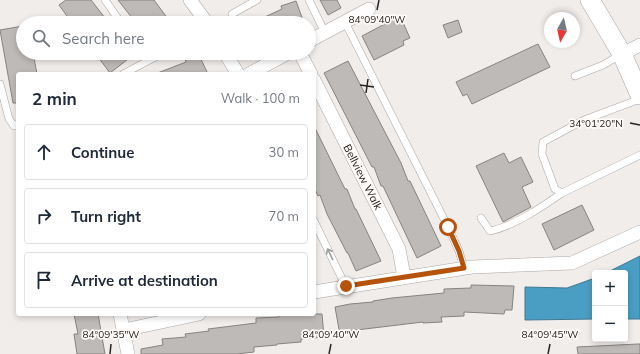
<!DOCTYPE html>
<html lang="en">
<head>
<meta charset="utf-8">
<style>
  :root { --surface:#fff; --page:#f2f2f3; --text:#1f2937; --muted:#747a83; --line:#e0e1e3 }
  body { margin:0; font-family:Mulish,sans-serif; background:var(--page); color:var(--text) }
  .controls { position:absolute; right:12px; bottom:12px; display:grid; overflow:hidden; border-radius:4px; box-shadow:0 2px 6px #0003 }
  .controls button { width:36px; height:36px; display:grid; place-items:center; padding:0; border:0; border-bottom:1px solid var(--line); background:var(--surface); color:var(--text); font:20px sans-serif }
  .compass { position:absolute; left:544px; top:12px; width:36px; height:36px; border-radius:50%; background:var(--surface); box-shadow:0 2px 6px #0003; rotate:188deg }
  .stop { position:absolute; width:12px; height:12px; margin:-9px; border:3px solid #b45309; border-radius:50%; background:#fff }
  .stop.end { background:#b45309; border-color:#fff; box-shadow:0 1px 4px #0008 }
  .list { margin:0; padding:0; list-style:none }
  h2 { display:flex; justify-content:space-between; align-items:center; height:52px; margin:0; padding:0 16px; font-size:17px }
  h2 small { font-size:13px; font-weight:400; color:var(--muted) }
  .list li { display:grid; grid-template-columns:26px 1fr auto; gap:12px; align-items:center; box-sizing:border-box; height:56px; margin:0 8px 8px; padding:0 8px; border:1px solid var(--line); border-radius:4px }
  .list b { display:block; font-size:15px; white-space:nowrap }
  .list em { font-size:13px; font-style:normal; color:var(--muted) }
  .icon { flex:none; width:22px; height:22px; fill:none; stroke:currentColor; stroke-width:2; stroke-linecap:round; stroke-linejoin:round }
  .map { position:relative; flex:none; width:640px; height:354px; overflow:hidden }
  .search { position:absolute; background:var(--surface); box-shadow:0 2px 6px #0003; left:16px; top:16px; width:300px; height:44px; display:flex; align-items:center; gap:10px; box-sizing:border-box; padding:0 14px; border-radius:22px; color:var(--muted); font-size:15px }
  .panel { position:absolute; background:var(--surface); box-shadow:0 2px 6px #0003; left:16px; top:72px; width:300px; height:244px; border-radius:4px }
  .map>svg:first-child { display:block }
  .water { fill:#4a9dc3; stroke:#3f7993 }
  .building { fill:#bdbab7; stroke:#868380 }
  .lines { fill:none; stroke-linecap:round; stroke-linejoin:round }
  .lane-casing { stroke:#aba7a5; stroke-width:8 }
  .street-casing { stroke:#aba7a5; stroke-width:14 }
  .secondary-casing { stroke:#aba7a5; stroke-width:20 }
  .lane { stroke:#fff; stroke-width:7 }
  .street { stroke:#fff; stroke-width:13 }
  .secondary { stroke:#fff; stroke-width:19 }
  .oneway { stroke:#9d9d9c }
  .route { stroke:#b45309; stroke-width:5 }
  .ticks { fill:none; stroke:#262524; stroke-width:1.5 }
  .labels { text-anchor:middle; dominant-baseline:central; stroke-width:3.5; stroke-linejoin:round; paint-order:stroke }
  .street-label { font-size:11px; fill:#262524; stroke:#fffbf8 }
  .ticks-label { font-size:10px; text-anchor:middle; fill:#262524; stroke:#fffbf8; stroke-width:3.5; stroke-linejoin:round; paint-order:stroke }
</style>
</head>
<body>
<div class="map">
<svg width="640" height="354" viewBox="0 0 640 354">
  <rect width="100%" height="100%" fill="#f1edeb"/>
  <!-- water -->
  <path class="water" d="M 640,256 L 640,319 L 625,319 L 625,273 L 606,273 Z
    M 595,278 L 595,319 L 525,320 L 525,287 L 567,288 Z"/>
  <!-- building -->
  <path class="building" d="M 66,0 L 91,0 L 109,23 L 72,23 L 59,5 Z
    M 118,0 L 154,0 L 171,23 L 136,23 Z
    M 320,0 L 337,0 L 341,8 L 328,15 Z
    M 296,1 L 304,23 L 252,23 L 282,9 L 281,6 Z
    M 400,16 L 410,38 L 403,41 L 404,45 L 374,60 L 362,36 Z
    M 458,20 L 462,32 L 448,38 L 443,25 Z
    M 23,26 L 23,53 L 33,53 L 37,74 L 18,74 L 18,103 L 13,103 L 0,30 Z
    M 538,44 L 550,67 L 472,104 L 467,94 L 463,96 L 456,82 Z
    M 95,53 L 136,53 L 110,73 Z
    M 198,53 L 208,74 L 155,74 L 186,62 L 185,59 Z
    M 348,61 L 401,163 L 408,181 L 410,181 L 441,246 L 417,258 L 383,186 L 381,186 L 374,167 L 372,167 L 324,73 Z
    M 314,126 L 345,189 L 347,189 L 355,209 L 356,209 L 381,261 L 356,271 L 348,253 L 347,253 L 327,214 L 320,195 L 318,196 L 314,187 Z
    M 504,153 L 509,163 L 521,157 L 533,182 L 522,187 L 531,207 L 503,222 L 476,166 Z
    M 582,205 L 594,230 L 554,250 L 542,224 Z
    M 471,285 L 514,286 L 512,310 L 505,310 L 504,314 L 464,312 L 464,316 L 441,317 L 442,322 L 423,323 L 423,322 L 348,331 L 349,334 L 340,335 L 335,307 L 350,304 L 373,302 L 373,301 L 392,298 L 444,293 L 444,289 L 471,288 Z
    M 74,314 L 98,314 L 105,354 L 77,354 L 74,334 L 78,334 Z
    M 279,314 L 322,314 L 324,337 L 301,339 L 301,342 L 277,344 L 277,345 L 254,347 L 254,352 L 236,354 L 141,354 L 141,349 L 163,345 L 162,339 L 186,337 L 185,334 L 209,331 L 208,329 L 256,323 L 256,318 L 279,317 Z
    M 638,344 L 640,344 L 640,354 L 578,354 L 577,347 Z"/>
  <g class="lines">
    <defs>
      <path id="lane" d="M 105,0 L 121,23
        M 309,0 L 325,33
        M 232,14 L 257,0
        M 345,22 L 448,227 L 459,251 L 464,268
        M 143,53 L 148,60
        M 123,74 L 163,53
        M 575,76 L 603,65 L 622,54
        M 0,84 L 9,119 L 14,126 L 18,124
        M 640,99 L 584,120 L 543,142 L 542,154 L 555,189 L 562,193 L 640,155
        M 481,218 L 490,231 C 514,226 542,207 562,193
        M 314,221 L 346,287"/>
      <path id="street" d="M 190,0 L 207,23
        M 309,41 L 369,9
        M 225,53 L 238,74
        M 300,53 L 311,74
        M 622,54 L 640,45
        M 249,74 L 288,53
        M 314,80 L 399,249 L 404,277
        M 314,292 L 472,267 L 572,263 L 640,232
        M 120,314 L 128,354
        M 124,330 L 199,314"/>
      <path id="secondary" d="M 590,0 L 622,54 L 640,95"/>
    </defs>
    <!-- lane casing -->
    <use href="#lane" class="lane-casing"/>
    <!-- street casing -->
    <use href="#street" class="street-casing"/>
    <!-- secondary casing -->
    <use href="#secondary" class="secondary-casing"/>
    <!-- lane -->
    <use href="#lane" class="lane"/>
    <!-- street -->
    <use href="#street" class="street"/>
    <!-- secondary -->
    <use href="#secondary" class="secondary"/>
  </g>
  <!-- one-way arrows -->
  <defs><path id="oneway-shaft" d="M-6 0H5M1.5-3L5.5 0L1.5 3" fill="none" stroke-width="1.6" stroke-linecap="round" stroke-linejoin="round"/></defs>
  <use class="oneway" href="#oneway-shaft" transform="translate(330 254) rotate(-116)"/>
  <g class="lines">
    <!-- route -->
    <path class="route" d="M 346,286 L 464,268 L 459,251 L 448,227"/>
  </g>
  <!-- ticks -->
  <path class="ticks" d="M 377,10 L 379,0M 360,85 L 374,87M 366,93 L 368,79M 630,123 L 640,125M 110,354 L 111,344M 329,354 L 331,344M 548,354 L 550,344"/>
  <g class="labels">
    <!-- street labels -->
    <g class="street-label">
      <text transform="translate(363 177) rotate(63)">Bellview Walk</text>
    </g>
  </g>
  <g class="ticks-label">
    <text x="377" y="23">84°09'40"W</text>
    <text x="596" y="127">34°01'20"N</text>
    <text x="111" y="338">84°09'35"W</text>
    <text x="331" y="338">84°09'40"W</text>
    <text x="550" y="338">84°09'45"W</text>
  </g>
</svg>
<div class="controls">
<button>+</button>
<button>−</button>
</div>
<svg class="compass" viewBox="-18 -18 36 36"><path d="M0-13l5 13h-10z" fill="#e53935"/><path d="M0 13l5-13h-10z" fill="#747a83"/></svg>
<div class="stop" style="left:448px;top:227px"></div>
<div class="stop end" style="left:346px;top:286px"></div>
<div class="search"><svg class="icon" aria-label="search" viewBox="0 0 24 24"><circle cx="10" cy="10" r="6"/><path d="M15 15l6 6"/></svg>Search here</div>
<section class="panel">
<h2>2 min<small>Walk · 100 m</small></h2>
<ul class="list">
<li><svg class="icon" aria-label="ahead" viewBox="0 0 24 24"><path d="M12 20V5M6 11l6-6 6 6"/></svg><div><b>Continue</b></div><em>30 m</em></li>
<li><svg class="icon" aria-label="right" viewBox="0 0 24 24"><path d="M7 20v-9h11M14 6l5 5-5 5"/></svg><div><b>Turn right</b></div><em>70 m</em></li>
<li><svg class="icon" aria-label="arrive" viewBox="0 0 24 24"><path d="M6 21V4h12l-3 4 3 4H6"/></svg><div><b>Arrive at destination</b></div></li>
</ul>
</section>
</div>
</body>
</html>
